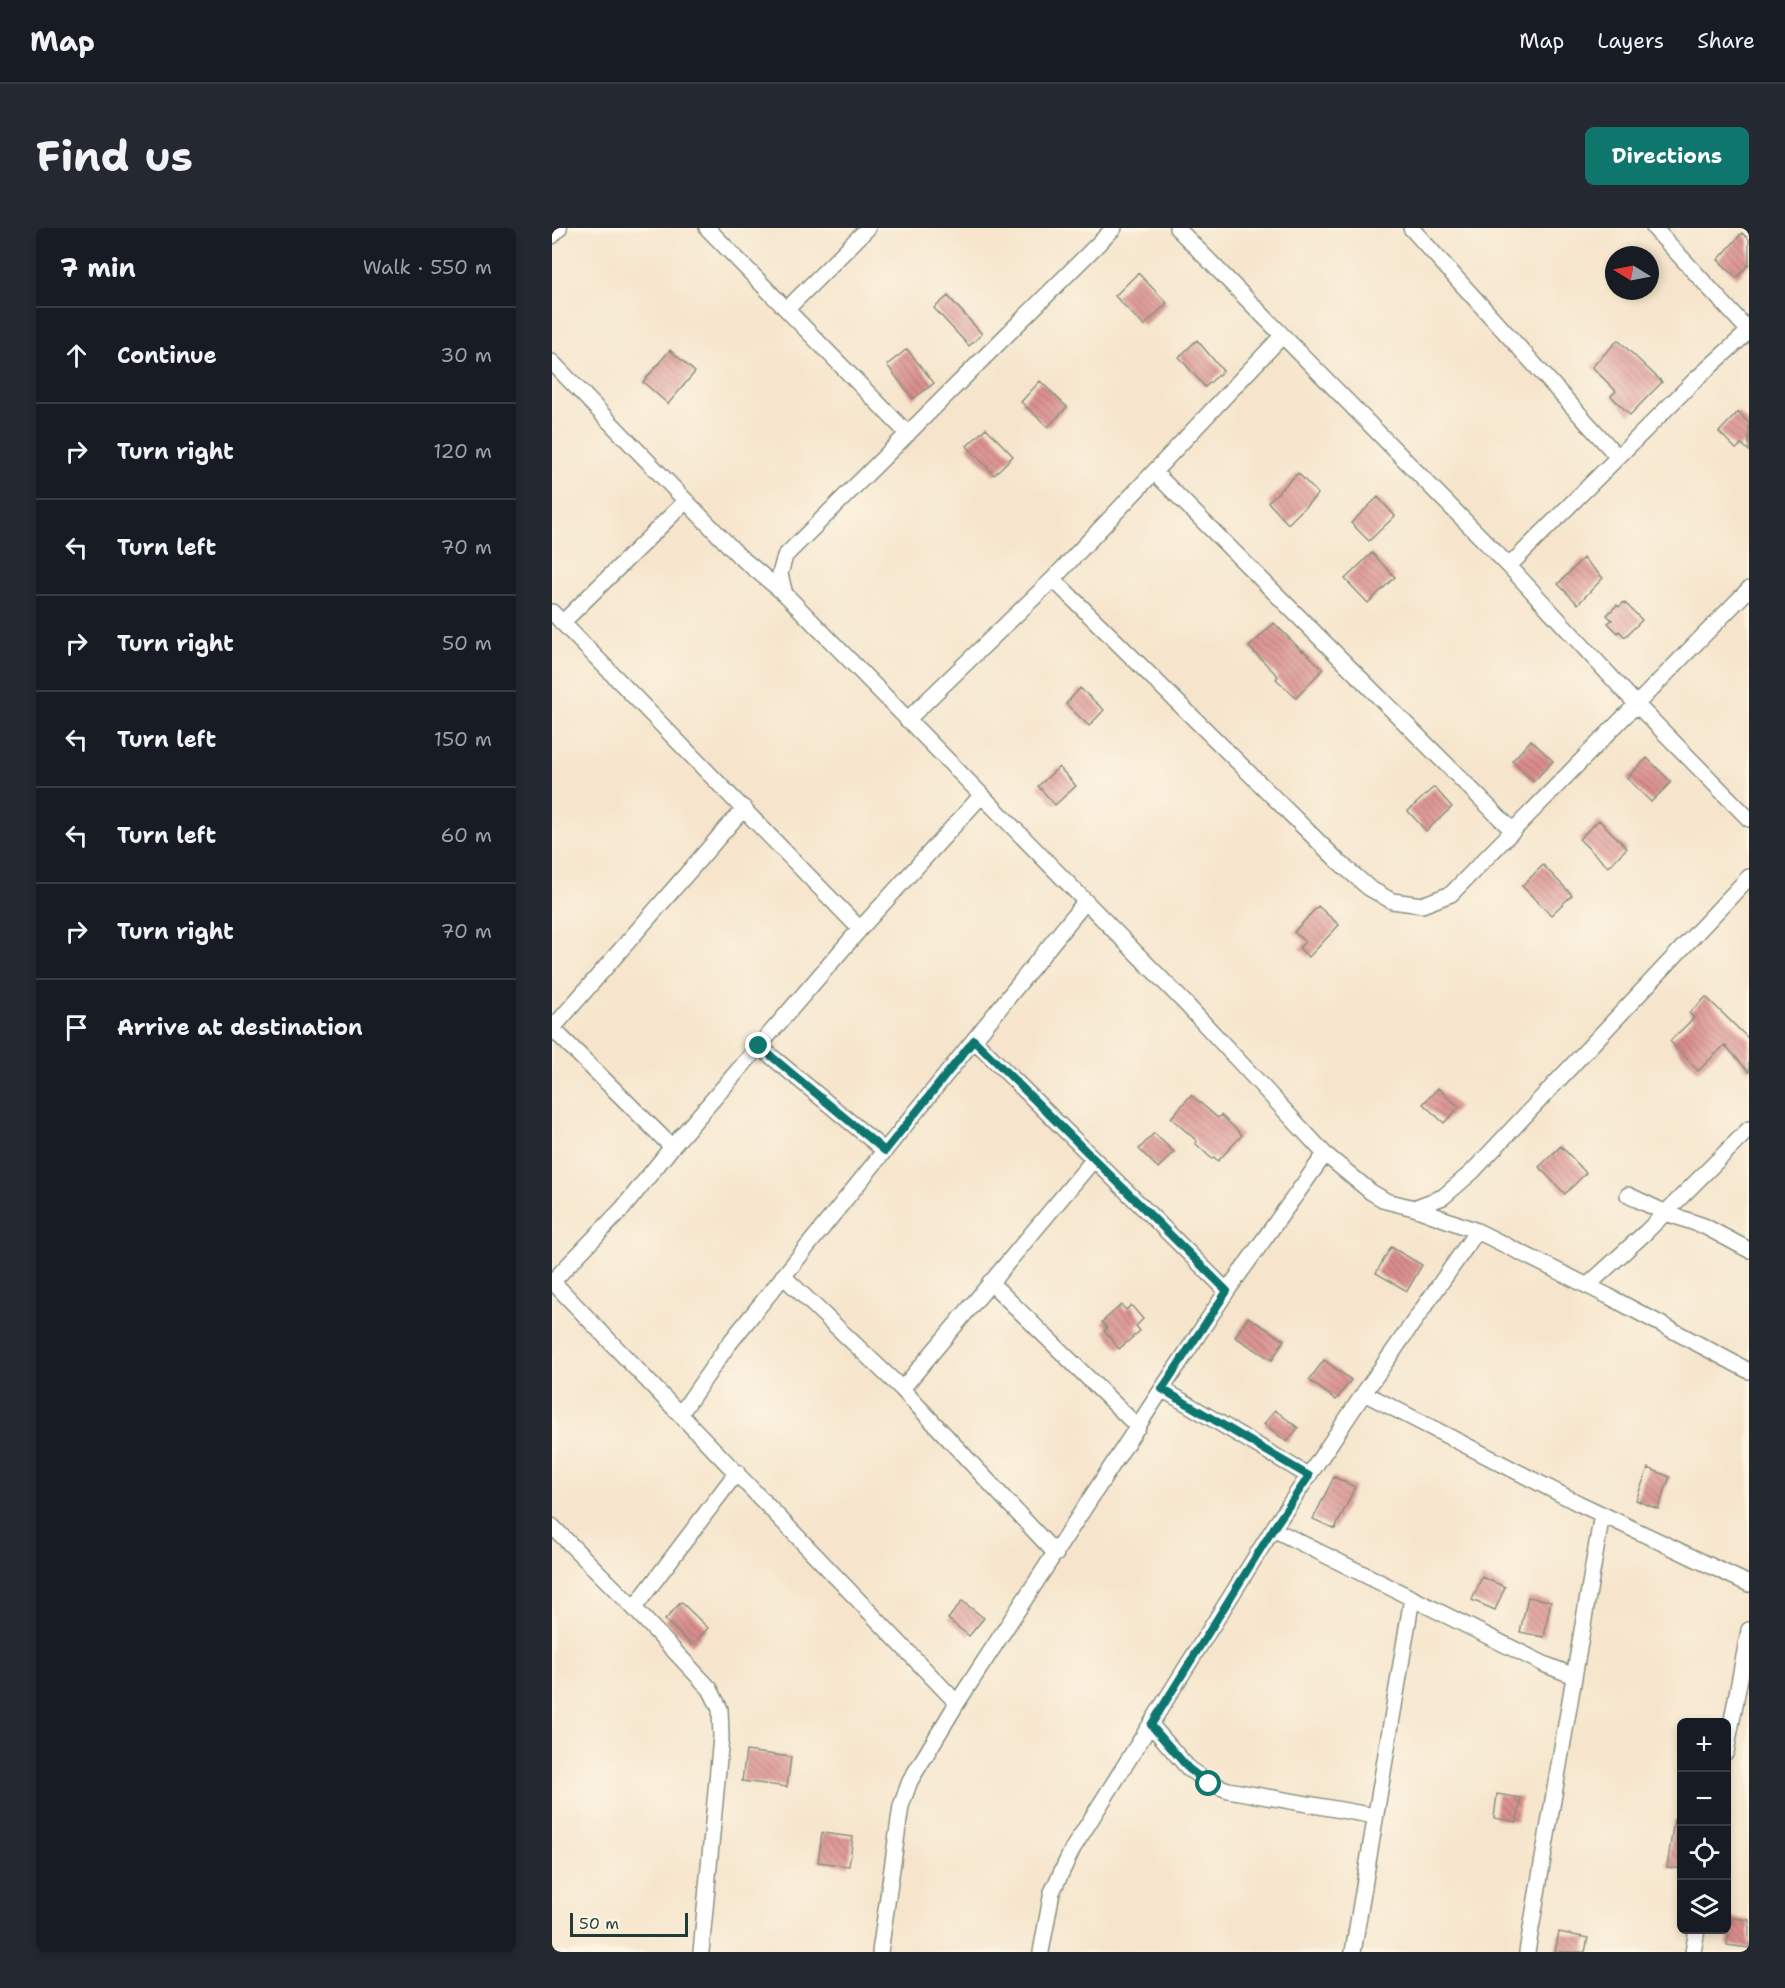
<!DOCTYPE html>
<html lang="en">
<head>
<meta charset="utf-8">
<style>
  :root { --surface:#171b24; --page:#242831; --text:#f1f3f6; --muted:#9ea1a6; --line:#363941; --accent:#0f766e }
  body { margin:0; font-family:"Shantell Sans",sans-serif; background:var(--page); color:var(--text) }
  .controls { position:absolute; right:18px; bottom:18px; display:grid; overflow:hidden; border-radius:9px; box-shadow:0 3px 9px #0003 }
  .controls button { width:54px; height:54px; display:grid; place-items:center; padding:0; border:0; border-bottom:2px solid var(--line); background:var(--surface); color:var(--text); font:30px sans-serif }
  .compass { position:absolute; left:1053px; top:18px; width:54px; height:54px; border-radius:50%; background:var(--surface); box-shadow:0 3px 9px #0003; rotate:280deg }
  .scale { position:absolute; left:18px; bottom:15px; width:118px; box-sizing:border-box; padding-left:6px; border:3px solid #1f3d34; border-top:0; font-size:16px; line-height:21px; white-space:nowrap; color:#1f3d34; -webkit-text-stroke:4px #fcf5e5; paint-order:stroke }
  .stop { position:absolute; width:18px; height:18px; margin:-14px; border:4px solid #0f766e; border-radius:50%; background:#fff }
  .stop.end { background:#0f766e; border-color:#fff; box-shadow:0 2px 6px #0008 }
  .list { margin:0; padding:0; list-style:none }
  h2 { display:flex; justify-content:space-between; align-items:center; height:78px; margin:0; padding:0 24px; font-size:26px }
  h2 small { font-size:20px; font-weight:400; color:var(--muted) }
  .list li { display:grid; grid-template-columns:39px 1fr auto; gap:18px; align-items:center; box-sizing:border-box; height:96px; padding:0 24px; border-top:2px solid var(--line) }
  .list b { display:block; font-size:22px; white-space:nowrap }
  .list em { font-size:20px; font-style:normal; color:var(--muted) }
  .icon { flex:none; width:33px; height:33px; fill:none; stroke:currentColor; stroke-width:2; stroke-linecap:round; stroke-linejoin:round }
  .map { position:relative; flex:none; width:1197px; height:1724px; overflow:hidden; border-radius:9px }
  header { display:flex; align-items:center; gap:36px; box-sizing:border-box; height:84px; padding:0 30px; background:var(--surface); border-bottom:2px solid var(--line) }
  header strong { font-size:28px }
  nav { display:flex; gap:33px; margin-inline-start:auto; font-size:21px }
  .intro { display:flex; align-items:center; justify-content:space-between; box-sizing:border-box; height:144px; padding:0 36px }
  h1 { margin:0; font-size:42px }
  .button { padding:15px 27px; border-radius:9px; background:var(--accent); color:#fff; font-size:21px; font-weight:700 }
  main { display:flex; gap:36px; padding:0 36px }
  aside { flex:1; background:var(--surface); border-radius:9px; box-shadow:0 3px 9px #0003 }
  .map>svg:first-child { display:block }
  .building { fill:url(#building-back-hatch) }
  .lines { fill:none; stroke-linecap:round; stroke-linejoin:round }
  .street-casing { stroke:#8a9180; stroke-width:18 }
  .street { stroke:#fff; stroke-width:15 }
  .route { stroke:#0f766e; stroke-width:8 }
</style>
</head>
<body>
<header>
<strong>Map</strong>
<nav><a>Map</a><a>Layers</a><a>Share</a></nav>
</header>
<div class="intro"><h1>Find us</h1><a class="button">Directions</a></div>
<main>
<aside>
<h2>7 min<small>Walk · 550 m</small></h2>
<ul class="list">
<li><svg class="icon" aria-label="ahead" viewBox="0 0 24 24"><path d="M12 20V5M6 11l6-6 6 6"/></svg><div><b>Continue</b></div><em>30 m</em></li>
<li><svg class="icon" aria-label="right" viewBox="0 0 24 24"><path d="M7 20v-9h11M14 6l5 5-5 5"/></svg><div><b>Turn right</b></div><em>120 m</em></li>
<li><svg class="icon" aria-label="left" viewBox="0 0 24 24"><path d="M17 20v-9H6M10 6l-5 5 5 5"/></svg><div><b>Turn left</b></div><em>70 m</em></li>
<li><svg class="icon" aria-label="right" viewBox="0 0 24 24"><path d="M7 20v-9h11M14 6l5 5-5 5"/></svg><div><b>Turn right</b></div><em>50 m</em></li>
<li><svg class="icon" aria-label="left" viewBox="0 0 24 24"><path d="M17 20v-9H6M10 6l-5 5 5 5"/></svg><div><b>Turn left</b></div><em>150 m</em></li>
<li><svg class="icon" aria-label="left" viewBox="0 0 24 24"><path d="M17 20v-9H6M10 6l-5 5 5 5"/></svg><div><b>Turn left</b></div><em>60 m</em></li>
<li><svg class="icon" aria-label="right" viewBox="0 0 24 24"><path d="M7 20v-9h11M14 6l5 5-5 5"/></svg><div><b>Turn right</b></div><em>70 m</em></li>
<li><svg class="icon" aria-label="arrive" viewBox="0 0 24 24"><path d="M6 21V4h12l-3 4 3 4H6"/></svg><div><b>Arrive at destination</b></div></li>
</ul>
</aside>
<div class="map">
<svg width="1197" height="1724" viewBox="0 0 1197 1724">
  <defs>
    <pattern id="building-back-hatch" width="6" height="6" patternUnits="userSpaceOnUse" patternTransform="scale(1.5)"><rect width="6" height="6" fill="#da8e8d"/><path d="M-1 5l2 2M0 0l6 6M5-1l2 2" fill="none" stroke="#b07574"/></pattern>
  </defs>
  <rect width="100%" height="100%" fill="#fcf5e5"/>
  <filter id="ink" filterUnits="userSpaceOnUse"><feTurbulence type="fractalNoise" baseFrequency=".0167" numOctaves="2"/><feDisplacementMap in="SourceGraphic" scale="12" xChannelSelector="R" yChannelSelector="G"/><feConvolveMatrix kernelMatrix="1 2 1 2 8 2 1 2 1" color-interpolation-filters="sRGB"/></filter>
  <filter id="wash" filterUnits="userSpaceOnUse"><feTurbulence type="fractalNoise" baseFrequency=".008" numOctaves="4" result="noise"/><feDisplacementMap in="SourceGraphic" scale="24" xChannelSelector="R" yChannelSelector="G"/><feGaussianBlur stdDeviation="1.35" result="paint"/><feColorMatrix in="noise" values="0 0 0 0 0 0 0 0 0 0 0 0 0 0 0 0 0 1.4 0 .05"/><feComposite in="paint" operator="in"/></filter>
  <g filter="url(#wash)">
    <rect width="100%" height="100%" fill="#f6e5cc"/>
    <g id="blocks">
      <!-- building -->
      <path class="building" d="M 1190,5 L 1197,11 L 1197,36 L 1185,50 L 1166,32 Z
        M 586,45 L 615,75 L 592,98 L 563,68 Z
        M 396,68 L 430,106 L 417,118 L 382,80 Z
        M 645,112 L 671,143 L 653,159 L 627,129 Z
        M 1066,112 L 1110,154 L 1078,187 L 1059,168 L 1064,163 L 1040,139 Z
        M 355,121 L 382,155 L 361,171 L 335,137 Z
        M 118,122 L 143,144 L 116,176 L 91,154 Z
        M 488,153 L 515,179 L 496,199 L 469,174 Z
        M 1186,184 L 1197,195 L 1197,223 L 1190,216 L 1184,221 L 1167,204 Z
        M 434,200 L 461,228 L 442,247 L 415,218 Z
        M 746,245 L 766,266 L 736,296 L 716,274 Z
        M 826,269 L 843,288 L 817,313 L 799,295 Z
        M 820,325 L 843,349 L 816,375 L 793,351 Z
        M 1031,330 L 1051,350 L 1026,376 L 1006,356 Z
        M 1072,374 L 1090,392 L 1073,409 L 1067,403 L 1066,405 L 1056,395 L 1060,392 L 1055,387 L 1065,377 L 1067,379 Z
        M 722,395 L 750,423 L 751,422 L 771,441 L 744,470 L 724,451 L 726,448 L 697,419 Z
        M 528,460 L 552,482 L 537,498 L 514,476 Z
        M 979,512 L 1001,533 L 981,554 L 960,533 Z
        M 1095,530 L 1119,554 L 1099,574 L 1075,550 Z
        M 507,539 L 524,558 L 503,577 L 486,558 Z
        M 882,559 L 900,579 L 874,603 L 856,583 Z
        M 1047,592 L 1075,620 L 1056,639 L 1027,611 Z
        M 991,637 L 1020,667 L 999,687 L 970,658 Z
        M 766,678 L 787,697 L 757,729 L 747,720 L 753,714 L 742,704 Z
        M 1154,769 L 1197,811 L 1197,844 L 1173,817 L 1146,843 L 1118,813 L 1142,790 L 1137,785 Z
        M 886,860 L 907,879 L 892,895 L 871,876 Z
        M 639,867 L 666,890 L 669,887 L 690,907 L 666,933 L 662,929 L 660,931 L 643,915 L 645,913 L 619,890 Z
        M 602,905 L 622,924 L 606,940 L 587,921 Z
        M 1009,918 L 1034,945 L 1013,966 L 987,939 Z
        M 839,1019 L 870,1037 L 855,1063 L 824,1045 Z
        M 569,1077 L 574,1082 L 579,1077 L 591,1091 L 584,1098 L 588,1103 L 567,1121 L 552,1103 L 555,1100 L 550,1094 Z
        M 696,1089 L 732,1112 L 720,1132 L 683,1109 Z
        M 772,1132 L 799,1152 L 784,1172 L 757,1152 Z
        M 723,1182 L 746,1200 L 735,1214 L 712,1196 Z
        M 1096,1240 L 1118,1249 L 1106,1281 L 1084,1272 Z
        M 782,1249 L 803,1259 L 783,1301 L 761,1291 Z
        M 930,1349 L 953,1359 L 943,1382 L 920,1372 Z
        M 976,1369 L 999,1373 L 992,1409 L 968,1404 Z
        M 410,1373 L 432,1390 L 417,1408 L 396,1391 Z
        M 129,1374 L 156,1400 L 140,1417 L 113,1392 Z
        M 194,1523 L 239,1529 L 235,1559 L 190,1553 Z
        M 945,1566 L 969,1570 L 965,1594 L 942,1590 Z
        M 1122,1592 L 1130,1593 L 1130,1641 L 1115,1639 Z
        M 270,1605 L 301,1609 L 297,1638 L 266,1634 Z
        M 1179,1690 L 1197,1692 L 1197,1720 L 1175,1717 Z
        M 1007,1704 L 1036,1710 L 1033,1724 L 1003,1724 Z"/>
    </g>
  </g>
  <g filter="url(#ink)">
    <use href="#blocks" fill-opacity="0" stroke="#8a9180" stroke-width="1.5"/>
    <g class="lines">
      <defs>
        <path id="street" d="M 155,0 L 356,206
          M 562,0 L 233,328 L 228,346 L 233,366 L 633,775 L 773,926 L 819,964 L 834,973 L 862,980 L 891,969 L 920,944 L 1197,649
          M 625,0 L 957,338 L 1085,477 L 1197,591
          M 859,0 L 1066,229
          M 1102,0 L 1197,103
          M 0,8 L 7,0
          M 235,81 L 316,0
          M 0,134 L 187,328 L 233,366
          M 602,244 L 961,603
          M 957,338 L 1141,154 L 1197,103
          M 501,351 L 787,634 L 817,660 L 840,673 L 870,677 L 899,666 L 1197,361
          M 0,384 L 308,701
          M 10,395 L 133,274
          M 355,492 L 501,351 L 730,108
          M 0,800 L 120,919
          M 0,801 L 192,580
          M 422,812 L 675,1063
          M 207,818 L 333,923
          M 1076,967 L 1114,985 L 1152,998 L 1197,1022
          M 862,980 L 925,1003 L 1056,1068 L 1197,1143
          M 231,1048 L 350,1161 L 504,1326
          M 0,1053 L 405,1475
          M 0,1054 L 71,980 L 120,919 L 308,701 L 429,568
          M 438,1054 L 586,1199
          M 1035,1058 L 1094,1004 L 1197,901
          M 350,1161 L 542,931
          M 610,1161 L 757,1248
          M 812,1165 L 1026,1275 L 1197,1356
          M 129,1185 L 176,1117 L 533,674
          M 0,1298 L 82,1380 L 158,1461 L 168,1481 L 169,1509 L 149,1724
          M 721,1301 L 994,1437 L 1022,1448
          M 82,1380 L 185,1244
          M 599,1497 L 637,1541 L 657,1555 L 676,1562 L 823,1588
          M 1174,1524 L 1197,1402
          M 328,1724 L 349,1578 L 358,1553 L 405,1475 L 610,1161 L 675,1063 L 773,926
          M 489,1724 L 500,1664 L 521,1620 L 721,1301 L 812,1165 L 925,1003
          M 801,1724 L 860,1370
          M 975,1724 L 1050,1286
          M 1141,1724 L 1145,1702"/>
      </defs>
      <!-- street casing -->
      <use href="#street" class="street-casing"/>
      <!-- street -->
      <use href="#street" class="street"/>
    </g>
  </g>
  <g class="lines" filter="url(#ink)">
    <!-- route -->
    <path class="route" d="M 207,818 L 333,923 L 422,812 L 675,1063 L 610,1161 L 757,1248 L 721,1301 L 599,1497 L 637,1541 L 657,1556"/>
  </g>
</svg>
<div class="controls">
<button>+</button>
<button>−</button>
<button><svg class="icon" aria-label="locate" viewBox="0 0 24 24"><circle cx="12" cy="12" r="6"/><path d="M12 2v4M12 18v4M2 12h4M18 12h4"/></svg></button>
<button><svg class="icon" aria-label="layers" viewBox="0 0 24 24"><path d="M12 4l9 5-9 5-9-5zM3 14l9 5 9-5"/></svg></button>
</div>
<svg class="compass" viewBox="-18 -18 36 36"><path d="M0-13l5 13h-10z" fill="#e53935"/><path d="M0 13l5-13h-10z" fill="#9ea1a6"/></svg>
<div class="scale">50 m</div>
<div class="stop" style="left:657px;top:1556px"></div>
<div class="stop end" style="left:207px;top:818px"></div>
</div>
</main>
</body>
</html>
